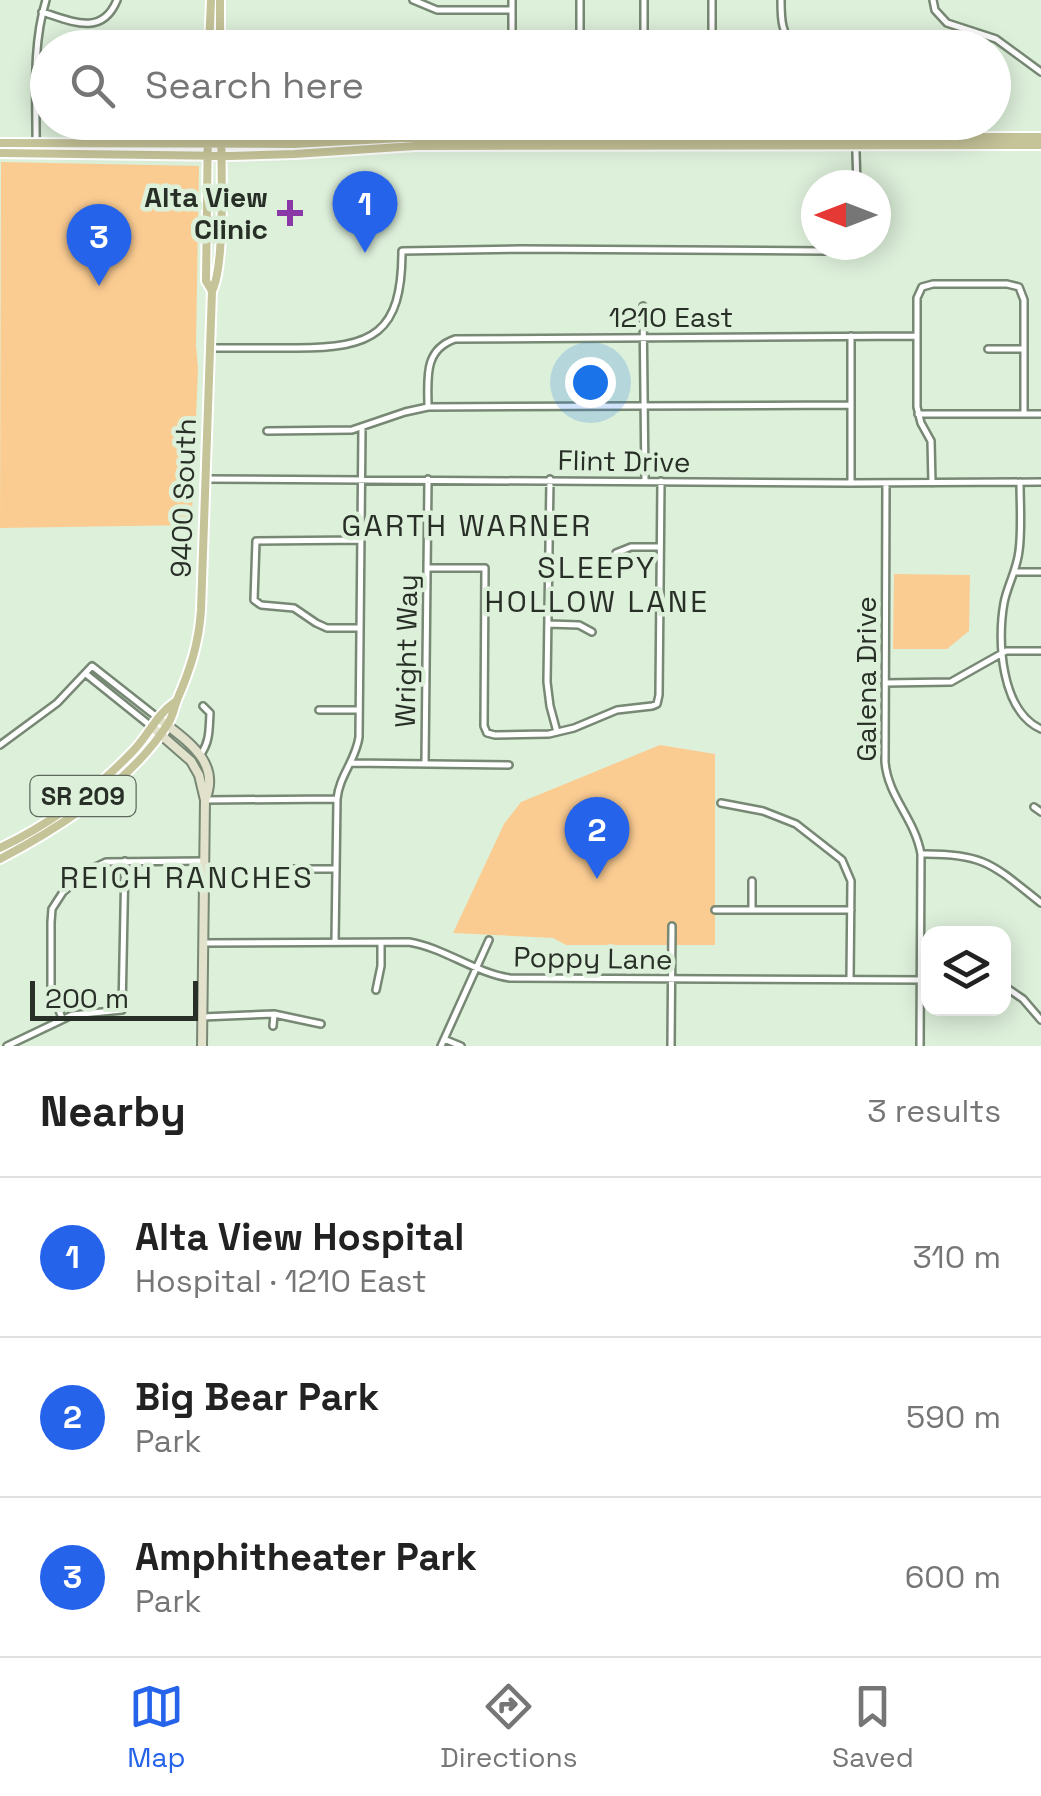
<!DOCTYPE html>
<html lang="en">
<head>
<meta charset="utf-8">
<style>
  :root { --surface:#fff; --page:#f6f6f6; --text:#222; --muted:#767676; --line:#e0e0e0; --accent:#2563eb }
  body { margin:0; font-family:"Space Grotesk",sans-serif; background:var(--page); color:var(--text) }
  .controls { position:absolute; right:30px; bottom:30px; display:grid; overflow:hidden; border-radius:20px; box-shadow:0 5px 25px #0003 }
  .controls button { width:90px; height:90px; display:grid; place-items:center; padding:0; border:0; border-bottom:2px solid var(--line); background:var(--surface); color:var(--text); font:50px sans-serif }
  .compass { position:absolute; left:801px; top:170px; width:90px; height:90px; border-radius:50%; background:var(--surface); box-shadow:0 5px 25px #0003; rotate:270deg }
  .scale { position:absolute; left:30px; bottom:25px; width:168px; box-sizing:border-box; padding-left:10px; border:5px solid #282f27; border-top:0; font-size:28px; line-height:35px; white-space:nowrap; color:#282f27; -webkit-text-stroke:8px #ddf0da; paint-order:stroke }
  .you { position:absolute; left:590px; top:382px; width:35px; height:35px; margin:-25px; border:8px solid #fff; border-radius:50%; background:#1a73e8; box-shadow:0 0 0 15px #1a73e833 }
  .badge { display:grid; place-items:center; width:65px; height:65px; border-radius:50%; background:var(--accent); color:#fff; font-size:32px; font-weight:700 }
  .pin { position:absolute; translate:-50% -82px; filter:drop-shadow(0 2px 5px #0008) }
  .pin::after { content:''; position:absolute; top:52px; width:35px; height:30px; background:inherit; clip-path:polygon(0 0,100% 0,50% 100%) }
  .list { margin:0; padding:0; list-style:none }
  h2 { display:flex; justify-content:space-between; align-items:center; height:130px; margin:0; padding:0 40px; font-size:42px }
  h2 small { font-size:32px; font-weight:400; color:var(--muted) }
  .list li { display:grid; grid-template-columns:65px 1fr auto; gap:30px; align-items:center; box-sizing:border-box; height:160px; padding:0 40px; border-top:2px solid var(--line) }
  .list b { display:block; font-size:38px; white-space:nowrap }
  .list p { margin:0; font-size:32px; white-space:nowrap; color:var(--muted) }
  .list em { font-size:32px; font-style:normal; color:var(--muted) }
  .icon { flex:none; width:55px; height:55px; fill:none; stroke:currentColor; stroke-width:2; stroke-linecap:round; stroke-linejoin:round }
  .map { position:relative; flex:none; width:1041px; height:1046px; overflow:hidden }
  .search { position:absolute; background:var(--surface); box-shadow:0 5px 25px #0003; left:30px; right:30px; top:30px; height:110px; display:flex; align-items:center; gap:25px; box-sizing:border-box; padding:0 35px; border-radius:55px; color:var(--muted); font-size:38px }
  .sheet { height:610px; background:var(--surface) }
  nav { display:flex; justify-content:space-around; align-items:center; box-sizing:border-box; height:140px; border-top:2px solid var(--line); background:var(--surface); font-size:28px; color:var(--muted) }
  nav a { display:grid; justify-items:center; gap:5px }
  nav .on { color:var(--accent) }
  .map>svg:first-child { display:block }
  .green { fill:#fbcc92 }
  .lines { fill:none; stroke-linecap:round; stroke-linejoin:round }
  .minor-casing { stroke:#778874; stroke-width:10 }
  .secondary-casing { stroke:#778874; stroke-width:12 }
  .primary-casing { stroke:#fff; stroke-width:12 }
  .minor { stroke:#fff; stroke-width:5 }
  .secondary { stroke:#e2e1cb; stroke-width:8 }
  .primary { stroke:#c5c398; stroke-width:8 }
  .poi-dot { fill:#8a38a7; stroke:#ddf0da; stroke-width:4 }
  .labels { text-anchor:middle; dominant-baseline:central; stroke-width:9; stroke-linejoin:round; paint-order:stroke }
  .shield { fill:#ddf0da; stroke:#5e695d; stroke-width:2.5 }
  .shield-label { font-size:25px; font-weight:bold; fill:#282f27 }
  .poi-label { font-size:28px; font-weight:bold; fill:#282f27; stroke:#ddf0da; text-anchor:end }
  .street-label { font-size:28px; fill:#282f27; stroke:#ddf0da }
  .neighbourhood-label { font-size:30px; letter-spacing:2.5px; fill:#282f27; stroke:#ddf0da }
</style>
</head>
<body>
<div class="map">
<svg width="1041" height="1046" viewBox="0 0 1041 1046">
  <rect width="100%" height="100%" fill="#ddf0da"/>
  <!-- green -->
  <path class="green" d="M 1,162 L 199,166 L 196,345 L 198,369 L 192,513 L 194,525 L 0,528 Z
    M 894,574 L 970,575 L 969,631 L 947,649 L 893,649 Z
    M 660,745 L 715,754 L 715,945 L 566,945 L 553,938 L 453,933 L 504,824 L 521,802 Z"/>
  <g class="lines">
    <defs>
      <path id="minor" d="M 413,0 L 437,10 L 512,10
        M 644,0 L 644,48
        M 781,0 C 781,19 781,34 796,48
        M 933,0 L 935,10 L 947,23 L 996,39 L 1041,72
        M 42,12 C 71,21 102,37 117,0
        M 512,48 L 512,0
        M 580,48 L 580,0
        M 712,48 L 712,0
        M 855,122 L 857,185
        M 36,153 C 37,102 31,49 46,0
        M 643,306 L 645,481
        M 851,336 L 851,483
        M 210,348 C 239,348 267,348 296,348 C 373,348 402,334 402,251 L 520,249 L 825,251 L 843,245
        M 988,349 L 1024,349
        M 428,407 C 428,379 423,350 455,339 L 917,336
        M 918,414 L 1041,414
        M 267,431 L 352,430 L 405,412 L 428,407 L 851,405
        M 206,479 L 851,483 L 1041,482
        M 550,479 L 547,682 L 550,706 L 557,732
        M 1020,482 C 1020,505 1022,529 1019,551 C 1017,570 1007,586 1004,603 C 997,641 1001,711 1041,729
        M 886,483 L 885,762 C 888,797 915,819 921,854 L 920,1046
        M 932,483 L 931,441 L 921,423 L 917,407 L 917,298 L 922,287 L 933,284 L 1007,284 L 1019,287 L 1024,300 L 1024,414
        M 616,553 L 631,547 L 660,547
        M 427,568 L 485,568 L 484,726 L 487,733 L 495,735 L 549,734 L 574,728 L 617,710 L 652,706 L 657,704 L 659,695 L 661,481
        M 1014,572 L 1041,572
        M 548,624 L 579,625 L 592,632
        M 360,628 L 327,628 L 316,623 L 294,608 L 261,605 L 254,600 L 256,541 L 361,540
        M 86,674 L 152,727
        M 885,683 L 951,682 L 1006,651 L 1041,651
        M 319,710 L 359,710
        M 0,745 L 57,703 L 92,666 L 158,718
        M 201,754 C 210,741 209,729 210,713 L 203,706
        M 351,763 L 509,765
        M 425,763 L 428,479
        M 205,800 L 337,799
        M 721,803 L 763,811 L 796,824 L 842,860 L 851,881 L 850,979
        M 1034,807 L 1041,812
        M 921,854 C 985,853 993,865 1041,903
        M 279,869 L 336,869
        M 752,881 L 752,910
        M 715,910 L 851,910
        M 335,942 L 337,799 C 339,776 356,760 359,737 L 362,428
        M 203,943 L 409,942 C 445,948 475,973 510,978 L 928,980
        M 1004,986 L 1023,999 L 1041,1020
        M 376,990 L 381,966 L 381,943
        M 202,1017 L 274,1014 L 321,1024
        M 62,1018 L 51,990 L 51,922 L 52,909 L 63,892 L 91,869 L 106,862 L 204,861
        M 273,1026 L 274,1014
        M 444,1039 L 461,1046
        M 7,1046 L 72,1015 L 122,1010 L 125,861
        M 441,1046 L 489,940
        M 671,1046 L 672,926"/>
      <path id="secondary" d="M 158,718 C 184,739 222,761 205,800 L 202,1046
        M 152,727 L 191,761 L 199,775 L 205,800"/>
      <path id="primary" d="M 220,0 L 220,48
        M 209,48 L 211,0
        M 208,122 L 206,281 L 212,291
        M 0,143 L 294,144 L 401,138 L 1041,137
        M 0,153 L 230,156 L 295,154 L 415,146 L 1041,145
        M 0,848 C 50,824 96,790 134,750 C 150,733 156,715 175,702
        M 0,859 C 61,827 132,782 169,722 C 173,715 174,708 177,700 C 190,670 199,643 201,610 L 212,291 C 226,264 221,158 221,122"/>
    </defs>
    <!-- minor casing -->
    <use href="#minor" class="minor-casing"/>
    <!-- secondary casing -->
    <use href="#secondary" class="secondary-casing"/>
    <!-- primary casing -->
    <use href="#primary" class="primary-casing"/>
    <!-- minor -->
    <use href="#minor" class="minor"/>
    <!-- secondary -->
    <use href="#secondary" class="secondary"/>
    <!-- primary -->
    <use href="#primary" class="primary"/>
  </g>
  <!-- markers -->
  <path class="poi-dot" d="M285 198h10v10h10v10h-10v10h-10v-10h-10v-10h10z"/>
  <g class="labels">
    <!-- shield labels -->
    <rect class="shield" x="30.5" y="776" width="105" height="40" rx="8"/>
    <g class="shield-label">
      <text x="83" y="796">SR 209</text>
    </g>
    <!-- poi labels -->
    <g class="poi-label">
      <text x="268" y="197">Alta View<tspan x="268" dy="32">Clinic</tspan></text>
    </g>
    <!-- street labels -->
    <g class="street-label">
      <text x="671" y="317">1210 East</text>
      <text transform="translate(624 461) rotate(1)">Flint Drive</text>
      <text transform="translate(183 498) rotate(-88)">9400 South</text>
      <text transform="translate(406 651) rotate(-89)">Wright Way</text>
      <text transform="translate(866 679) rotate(-90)">Galena Drive</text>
      <text transform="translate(593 958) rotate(1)">Poppy Lane</text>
    </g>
    <!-- neighbourhood labels -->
    <g class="neighbourhood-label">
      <text x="467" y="525">GARTH WARNER</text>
      <text x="597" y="567">SLEEPY<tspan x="597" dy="34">HOLLOW LANE</tspan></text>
      <text x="187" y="877">REICH RANCHES</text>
    </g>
  </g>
</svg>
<div class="controls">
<button><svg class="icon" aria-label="layers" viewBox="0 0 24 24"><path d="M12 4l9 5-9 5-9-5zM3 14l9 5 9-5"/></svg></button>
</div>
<svg class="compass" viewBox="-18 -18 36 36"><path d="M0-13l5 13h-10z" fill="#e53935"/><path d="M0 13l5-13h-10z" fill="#767676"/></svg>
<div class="scale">200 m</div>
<div class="you"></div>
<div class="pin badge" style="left:365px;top:253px">1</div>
<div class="pin badge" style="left:597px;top:879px">2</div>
<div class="pin badge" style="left:99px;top:286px">3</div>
<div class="search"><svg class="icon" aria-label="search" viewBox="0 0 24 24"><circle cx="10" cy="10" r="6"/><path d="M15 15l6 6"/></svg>Search here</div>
</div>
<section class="sheet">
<h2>Nearby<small>3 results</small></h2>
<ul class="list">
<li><span class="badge">1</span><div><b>Alta View Hospital</b><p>Hospital · 1210 East</p></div><em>310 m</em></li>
<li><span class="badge">2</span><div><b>Big Bear Park</b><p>Park</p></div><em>590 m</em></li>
<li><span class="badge">3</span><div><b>Amphitheater Park</b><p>Park</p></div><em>600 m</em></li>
</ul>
</section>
<nav>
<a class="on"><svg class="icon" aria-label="map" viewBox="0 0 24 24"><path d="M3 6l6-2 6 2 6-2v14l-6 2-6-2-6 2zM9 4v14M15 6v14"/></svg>Map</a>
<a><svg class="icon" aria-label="directions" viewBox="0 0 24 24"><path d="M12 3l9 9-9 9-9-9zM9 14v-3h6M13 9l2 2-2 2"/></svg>Directions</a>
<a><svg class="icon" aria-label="saved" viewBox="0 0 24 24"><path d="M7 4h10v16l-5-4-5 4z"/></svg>Saved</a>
</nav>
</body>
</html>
